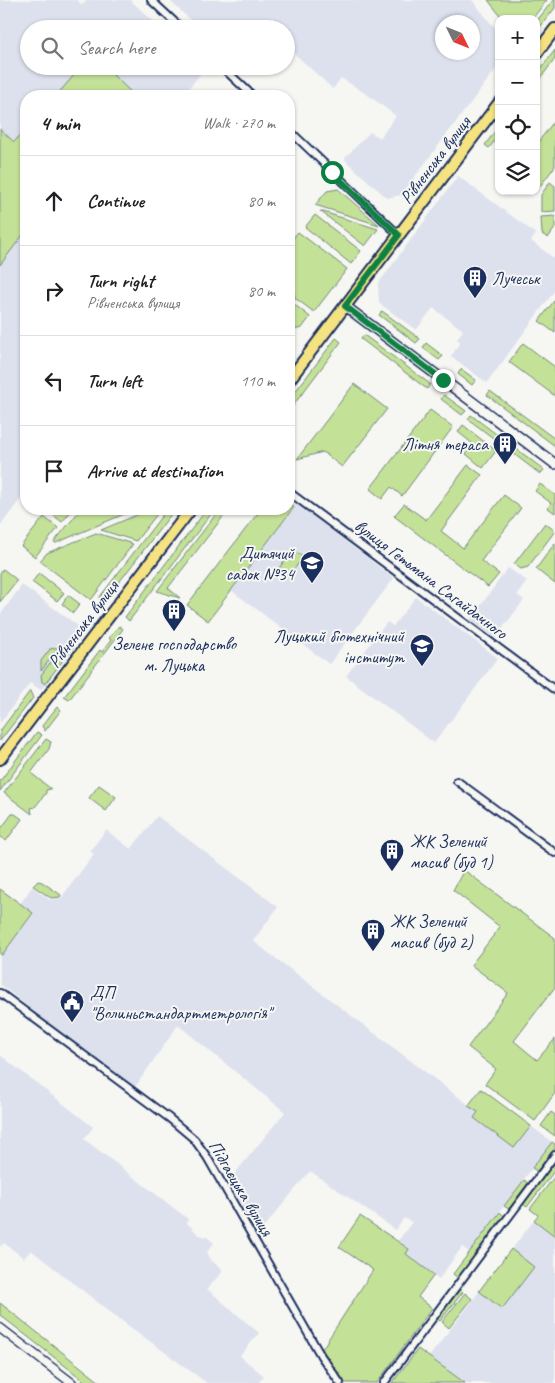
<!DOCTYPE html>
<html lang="en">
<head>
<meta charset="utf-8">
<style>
  :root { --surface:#fff; --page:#f2f2f2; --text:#202124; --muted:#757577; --line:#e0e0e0 }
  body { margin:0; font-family:Caveat,sans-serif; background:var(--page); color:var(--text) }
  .controls { position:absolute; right:15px; top:15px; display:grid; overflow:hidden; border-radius:10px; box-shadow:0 1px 4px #0004 }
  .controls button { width:45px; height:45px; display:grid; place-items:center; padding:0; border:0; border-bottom:1px solid var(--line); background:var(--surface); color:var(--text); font:25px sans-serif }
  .compass { position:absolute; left:435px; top:15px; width:45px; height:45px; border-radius:50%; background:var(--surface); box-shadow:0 1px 4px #0004; rotate:133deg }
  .stop { position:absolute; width:15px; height:15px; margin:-11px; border:4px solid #0b8043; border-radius:50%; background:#fff }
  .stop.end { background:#0b8043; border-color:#fff; box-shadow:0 1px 5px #0008 }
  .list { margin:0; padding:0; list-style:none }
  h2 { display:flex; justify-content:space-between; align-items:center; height:65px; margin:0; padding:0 20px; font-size:21px }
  h2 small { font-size:16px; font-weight:400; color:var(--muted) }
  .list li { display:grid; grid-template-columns:32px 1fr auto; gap:15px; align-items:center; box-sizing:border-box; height:90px; padding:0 20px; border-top:1px solid var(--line) }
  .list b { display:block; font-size:19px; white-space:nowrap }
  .list p { margin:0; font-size:16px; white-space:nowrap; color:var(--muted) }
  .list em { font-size:16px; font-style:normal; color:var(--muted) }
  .icon { flex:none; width:28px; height:28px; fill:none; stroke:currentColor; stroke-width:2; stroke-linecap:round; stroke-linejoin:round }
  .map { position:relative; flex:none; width:555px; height:1383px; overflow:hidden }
  .search { position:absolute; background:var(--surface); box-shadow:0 1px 4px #0004; left:20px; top:20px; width:275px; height:55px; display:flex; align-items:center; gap:12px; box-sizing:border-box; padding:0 18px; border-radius:28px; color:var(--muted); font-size:19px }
  .panel { position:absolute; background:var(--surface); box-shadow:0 1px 4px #0004; left:20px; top:90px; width:275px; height:425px; border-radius:20px }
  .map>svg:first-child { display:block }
  .built { fill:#dce1ed; fill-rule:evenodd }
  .green { fill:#c4e198; stroke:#70887b }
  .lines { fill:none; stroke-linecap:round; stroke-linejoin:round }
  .minor-casing { stroke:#1b2f5e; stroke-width:10 }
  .tertiary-casing { stroke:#1b2f5e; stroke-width:11 }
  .secondary-casing { stroke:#1b2f5e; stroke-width:12 }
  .primary-casing { stroke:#1b2f5e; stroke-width:14 }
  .minor { stroke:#f6f6f2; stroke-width:6 }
  .tertiary { stroke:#f6f6f2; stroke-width:8 }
  .secondary { stroke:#f6f6f2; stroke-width:9 }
  .primary { stroke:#f5e382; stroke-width:10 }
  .route { stroke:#0b8043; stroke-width:6 }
  .labels { text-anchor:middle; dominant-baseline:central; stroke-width:4; stroke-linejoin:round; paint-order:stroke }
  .street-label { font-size:18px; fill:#1b2f5e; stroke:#f6f6f2 }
  .poi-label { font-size:18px; fill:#1b2f5e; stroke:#f6f6f2; text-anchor:start }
</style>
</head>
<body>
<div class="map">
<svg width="555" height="1383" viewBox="0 0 555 1383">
  <rect width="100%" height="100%" fill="#f6f6f2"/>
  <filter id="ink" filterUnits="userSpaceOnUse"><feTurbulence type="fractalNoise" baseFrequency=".02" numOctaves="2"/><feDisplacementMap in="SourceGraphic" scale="10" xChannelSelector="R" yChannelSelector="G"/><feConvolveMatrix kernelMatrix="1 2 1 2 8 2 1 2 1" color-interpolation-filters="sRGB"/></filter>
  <g filter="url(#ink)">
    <!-- built -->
    <path class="built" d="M 0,0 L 77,0 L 82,5 L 87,0 L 130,0 L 162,29 L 29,29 L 29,66 L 203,66 L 205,68 L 189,88 L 200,96 L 26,96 L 26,492 L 0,526 Z
      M 171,0 L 472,0 L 499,33 L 499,65 L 401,195 L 387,198 L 346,161 L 345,158 L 370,132 L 380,138 L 396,116 L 368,95 L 341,78 L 333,89 L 286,46 L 286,29 L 267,29 L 264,26 L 261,29 L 200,29 L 170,1 ZM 442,22 L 472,22 L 472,52 L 442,52 Z
      M 458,176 L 536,234 L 531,241 L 555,259 L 555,290 L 487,383 L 451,356 L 461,342 L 457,339 L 463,330 L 433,308 L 416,330 L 379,303 L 378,284 Z
      M 297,504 L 394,578 L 329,664 L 231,590 Z
      M 508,568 L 527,581 L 517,595 L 524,600 L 495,638 L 470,620 Z
      M 22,585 L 85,631 L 41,690 L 30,683 L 0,723 L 0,615 Z
      M 416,597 L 498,658 L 434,743 L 346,676 L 387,622 L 393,626 Z
      M 157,816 L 278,907 L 253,941 L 478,1112 L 474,1118 L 514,1148 L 531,1126 L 552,1142 L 469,1252 L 462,1247 L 439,1279 L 406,1254 L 409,1248 L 398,1241 L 412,1222 L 404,1218 L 396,1230 L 310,1171 L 259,1233 L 228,1182 L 285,1112 L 178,1025 L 135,1087 L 39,1016 L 0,984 L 0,957 L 33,914 L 20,904 L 32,887 L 50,900 L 61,898 L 94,854 L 90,851 L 106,830 L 131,849 Z
      M 0,1055 L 93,1127 L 84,1139 L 188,1219 L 187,1223 L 199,1235 L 207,1237 L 214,1243 L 207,1252 L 211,1260 L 223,1271 L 207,1289 L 259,1333 L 240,1356 L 264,1376 L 258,1383 L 207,1383 L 114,1315 L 31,1250 L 24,1258 L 4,1243 L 0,1247 Z
      M 555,1176 L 555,1383 L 465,1383 L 429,1357 L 538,1215 L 530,1209 Z"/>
    <!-- green -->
    <path class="green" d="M 488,0 L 547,0 L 532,19 L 503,19 Z
      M 553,0 L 555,0 L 555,8 L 536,32 L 536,22 Z
      M 555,50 L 555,59 L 536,84 L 536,75 Z
      M 82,66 L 120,66 L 113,75 L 135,96 L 56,96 Z
      M 555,120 L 555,166 L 538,189 L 536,188 L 536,145 Z
      M 499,126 L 499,135 L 489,148 L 485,145 Z
      M 0,129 L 14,142 L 26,129 L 26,231 L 0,265 Z
      M 550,182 L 555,186 L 555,211 L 541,212 L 541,195 Z
      M 338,189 L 379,225 L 315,205 L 327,191 Z
      M 320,211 L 378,229 L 365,246 Z
      M 315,215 L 361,251 L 351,264 L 305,227 Z
      M 555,216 L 555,228 L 548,238 L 542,234 L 541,217 Z
      M 298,232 L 347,269 L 314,312 L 295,298 L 289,271 L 289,243 Z
      M 289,300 L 310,317 L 302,328 L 289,331 Z
      M 554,301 L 555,302 L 555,333 L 539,321 Z
      M 382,311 L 420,339 L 416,343 L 379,315 Z
      M 364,335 L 430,384 L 427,389 L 361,339 Z
      M 336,338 L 341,342 L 289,411 L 289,400 Z
      M 426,343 L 443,356 L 439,360 L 423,348 Z
      M 523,343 L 555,367 L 555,396 L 509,362 Z
      M 461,369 L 476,380 L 472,385 L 458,374 Z
      M 354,384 L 387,409 L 342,467 L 323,452 L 297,459 Z
      M 490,391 L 555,439 L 555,446 L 487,395 Z
      M 444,395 L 466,411 L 462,415 L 441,399 Z
      M 430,410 L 453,427 L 402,496 L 391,487 L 382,499 L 370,489 Z
      M 471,415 L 504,440 L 501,444 L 468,419 Z
      M 463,425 L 496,451 L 483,468 L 466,454 L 473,444 L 458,432 Z
      M 509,443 L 544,470 L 540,474 L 506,448 Z
      M 468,465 L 482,475 L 441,531 L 463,548 L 504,495 L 521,508 L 481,561 L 499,574 L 488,587 L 394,516 L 404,504 L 426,520 Z
      M 540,484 L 555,495 L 555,513 L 548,508 L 551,503 L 535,491 Z
      M 289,503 L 294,507 L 208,621 L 187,605 L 261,509 L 289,509 Z
      M 50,509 L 73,509 L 62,522 L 48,511 Z
      M 81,509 L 120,509 L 129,512 L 56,543 L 54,542 Z
      M 151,509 L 161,509 L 136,541 L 101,530 Z
      M 167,509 L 175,509 L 104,602 L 99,598 Z
      M 207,509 L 215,509 L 129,621 L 125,617 Z
      M 220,509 L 229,509 L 168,588 L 180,598 L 157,591 Z
      M 44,517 L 58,528 L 35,557 L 21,546 Z
      M 545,523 L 555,531 L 528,567 L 521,569 L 514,564 Z
      M 96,533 L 133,544 L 91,600 L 40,561 L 47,553 Z
      M 555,543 L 555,584 L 536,569 Z
      M 293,550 L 303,557 L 289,576 L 279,568 Z
      M 3,569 L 17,580 L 0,602 L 0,573 Z
      M 39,573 L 64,593 L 57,601 L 32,582 Z
      M 68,595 L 80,604 L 73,613 L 62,604 Z
      M 119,626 L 123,629 L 69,700 L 64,697 L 100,650 L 102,652 L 111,640 L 109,638 Z
      M 70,646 L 73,647 L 45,684 L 42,682 L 41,675 L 62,647 Z
      M 59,647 L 41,671 L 41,661 L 50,649 Z
      M 30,691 L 33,698 L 0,741 L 0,731 Z
      M 57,707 L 61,710 L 45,731 L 42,726 Z
      M 37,732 L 42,735 L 0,791 L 0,781 Z
      M 46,739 L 51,742 L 49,749 L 31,773 L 51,789 L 46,790 L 46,793 L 35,807 L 31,808 L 32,814 L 4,793 Z
      M 99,785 L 116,797 L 106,811 L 89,798 Z
      M 12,814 L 15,814 L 22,819 L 6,841 L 0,836 L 0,830 Z
      M 464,870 L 555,938 L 555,987 L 514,1041 L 537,1060 L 555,1039 L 555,1093 L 535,1121 L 485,1084 L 496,1069 L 468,1047 L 508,993 L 471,965 L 500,927 L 453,890 Z
      M 38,881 L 42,882 L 61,895 L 60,897 L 51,898 L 33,886 Z
      M 0,889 L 33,913 L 2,955 L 0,954 Z
      M 481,1089 L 531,1126 L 514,1148 L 474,1118 L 478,1112 L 468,1106 Z
      M 551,1112 L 555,1115 L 555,1136 L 541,1126 Z
      M 552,1142 L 555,1144 L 555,1148 L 537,1171 L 532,1168 Z
      M 555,1162 L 555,1170 L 527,1207 L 523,1204 Z
      M 555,1176 L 555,1236 L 534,1220 L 538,1215 L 530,1209 Z
      M 524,1180 L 528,1183 L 509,1209 L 504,1206 Z
      M 500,1212 L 504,1216 L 458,1278 L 453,1274 Z
      M 360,1216 L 409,1249 L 406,1254 L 434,1275 L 418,1297 L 432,1308 L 377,1383 L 344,1383 L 322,1349 L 373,1270 L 339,1247 Z
      M 511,1249 L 534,1267 L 502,1309 L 479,1291 Z
      M 460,1289 L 463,1292 L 440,1321 L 437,1319 Z
      M 465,1293 L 472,1299 L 449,1328 L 442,1322 Z
      M 0,1303 L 101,1383 L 87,1383 L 0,1315 Z
      M 418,1349 L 465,1383 L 392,1383 Z"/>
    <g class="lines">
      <defs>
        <path id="minor" d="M 151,0 L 182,29
          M 221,66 L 253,96
          M 289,130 L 399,235
          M 289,492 L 555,690
          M 457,781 L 555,853
          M 0,993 L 169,1118 L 194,1139 L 207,1157 L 321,1356 L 340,1383
          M 384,1383 L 555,1155"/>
        <path id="tertiary" d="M 0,1328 L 72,1383"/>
        <path id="secondary" d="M 345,306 L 555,464"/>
        <path id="primary" d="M 536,54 L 555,29
          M 289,380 L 499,103
          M 0,759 L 191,509"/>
      </defs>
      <!-- minor casing -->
      <use href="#minor" class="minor-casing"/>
      <!-- tertiary casing -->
      <use href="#tertiary" class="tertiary-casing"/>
      <!-- secondary casing -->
      <use href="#secondary" class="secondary-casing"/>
      <!-- primary casing -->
      <use href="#primary" class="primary-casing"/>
      <!-- minor -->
      <use href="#minor" class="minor"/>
      <!-- tertiary -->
      <use href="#tertiary" class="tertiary"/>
      <!-- secondary -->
      <use href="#secondary" class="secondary"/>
      <!-- primary -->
      <use href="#primary" class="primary"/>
    </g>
  </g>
  <g class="lines" filter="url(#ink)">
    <!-- route -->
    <path class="route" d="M 332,172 L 399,235 L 345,306 L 443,380"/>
  </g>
  <!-- icons -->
  <defs>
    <symbol id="building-pin" viewBox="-11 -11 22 30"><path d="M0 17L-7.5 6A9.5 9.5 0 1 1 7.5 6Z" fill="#1b2f5e" stroke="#f6f6f2"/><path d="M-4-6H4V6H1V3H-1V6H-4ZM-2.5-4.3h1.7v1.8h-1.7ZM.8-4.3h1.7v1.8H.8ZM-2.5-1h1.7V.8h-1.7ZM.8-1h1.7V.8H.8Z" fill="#fff"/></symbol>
    <symbol id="school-pin" viewBox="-11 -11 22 30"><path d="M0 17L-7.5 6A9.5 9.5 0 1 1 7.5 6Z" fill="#1b2f5e" stroke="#f6f6f2"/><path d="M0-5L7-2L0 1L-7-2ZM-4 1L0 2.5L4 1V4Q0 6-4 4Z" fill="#fff"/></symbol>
    <symbol id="university-pin" viewBox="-11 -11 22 30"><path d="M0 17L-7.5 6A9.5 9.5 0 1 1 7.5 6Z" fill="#1b2f5e" stroke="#f6f6f2"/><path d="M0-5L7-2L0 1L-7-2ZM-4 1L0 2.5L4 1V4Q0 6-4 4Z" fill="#fff"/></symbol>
    <symbol id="civic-pin" viewBox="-11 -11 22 30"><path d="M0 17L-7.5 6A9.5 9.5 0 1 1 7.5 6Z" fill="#1b2f5e" stroke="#f6f6f2"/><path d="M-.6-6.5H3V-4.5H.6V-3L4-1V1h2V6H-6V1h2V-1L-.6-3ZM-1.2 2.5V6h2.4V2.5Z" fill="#fff"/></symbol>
  </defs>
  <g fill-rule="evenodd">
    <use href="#building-pin" x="461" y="264" width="28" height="38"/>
    <use href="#building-pin" x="491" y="430" width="28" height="38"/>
    <use href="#school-pin" x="298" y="549" width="28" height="38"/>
    <use href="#building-pin" x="160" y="597" width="28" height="38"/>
    <use href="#university-pin" x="408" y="632" width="28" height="38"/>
    <use href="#building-pin" x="378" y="837" width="28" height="38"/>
    <use href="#building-pin" x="359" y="917" width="28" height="38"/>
    <use href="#civic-pin" x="58" y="988" width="28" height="38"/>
  </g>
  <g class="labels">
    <!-- street labels -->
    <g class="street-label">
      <text transform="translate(435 160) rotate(-53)">Рівненська вулиця</text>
      <text transform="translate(431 579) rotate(37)">вулиця Гетьмана Сагайдачного</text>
      <text transform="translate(83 624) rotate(-53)">Рівненська вулиця</text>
      <text transform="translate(241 1188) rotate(59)">Підгаєцька вулиця</text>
    </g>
    <!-- poi labels -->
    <g class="poi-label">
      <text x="492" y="278">Лучеськ</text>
      <text x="488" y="444" text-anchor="end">Літня тераса</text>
      <text x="294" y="553" text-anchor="end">Дитячий<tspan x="294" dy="21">садок №34</tspan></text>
      <text x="404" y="636" text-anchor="end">Луцький біотехнічний<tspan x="404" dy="21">інститут</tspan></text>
      <text x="174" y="644" text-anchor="middle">Зелене господарство<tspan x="174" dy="21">м. Луцька</tspan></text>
      <text x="410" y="841">ЖК Зелений<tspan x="410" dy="21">масив (буд 1)</tspan></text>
      <text x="390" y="921">ЖК Зелений<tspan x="390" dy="21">масив (буд 2)</tspan></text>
      <text x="90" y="992">ДП<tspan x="90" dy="21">"Волиньстандартметрологія"</tspan></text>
    </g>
  </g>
</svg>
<div class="controls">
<button>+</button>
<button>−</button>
<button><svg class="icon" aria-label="locate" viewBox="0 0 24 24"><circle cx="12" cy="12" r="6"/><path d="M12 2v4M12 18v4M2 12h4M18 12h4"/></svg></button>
<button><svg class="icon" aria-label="layers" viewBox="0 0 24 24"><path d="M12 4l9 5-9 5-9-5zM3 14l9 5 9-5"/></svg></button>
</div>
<svg class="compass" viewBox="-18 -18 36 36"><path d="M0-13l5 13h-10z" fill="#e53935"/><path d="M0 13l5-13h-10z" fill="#757577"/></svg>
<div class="stop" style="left:332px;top:172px"></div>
<div class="stop end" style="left:443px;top:380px"></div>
<div class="search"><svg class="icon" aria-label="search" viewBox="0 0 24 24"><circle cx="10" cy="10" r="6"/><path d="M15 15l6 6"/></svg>Search here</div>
<section class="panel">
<h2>4 min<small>Walk · 270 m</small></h2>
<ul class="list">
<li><svg class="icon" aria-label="ahead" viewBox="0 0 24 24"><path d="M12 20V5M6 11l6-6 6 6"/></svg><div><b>Continue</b></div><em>80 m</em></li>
<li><svg class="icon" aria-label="right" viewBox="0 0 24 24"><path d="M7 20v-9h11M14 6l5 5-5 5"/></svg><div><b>Turn right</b><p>Рівненська вулиця</p></div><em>80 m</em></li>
<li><svg class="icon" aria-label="left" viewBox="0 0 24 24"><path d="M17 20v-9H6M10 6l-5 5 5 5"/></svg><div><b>Turn left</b></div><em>110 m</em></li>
<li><svg class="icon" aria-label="arrive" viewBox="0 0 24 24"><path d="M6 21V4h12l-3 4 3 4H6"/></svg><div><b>Arrive at destination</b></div></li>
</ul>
</section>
</div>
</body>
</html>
